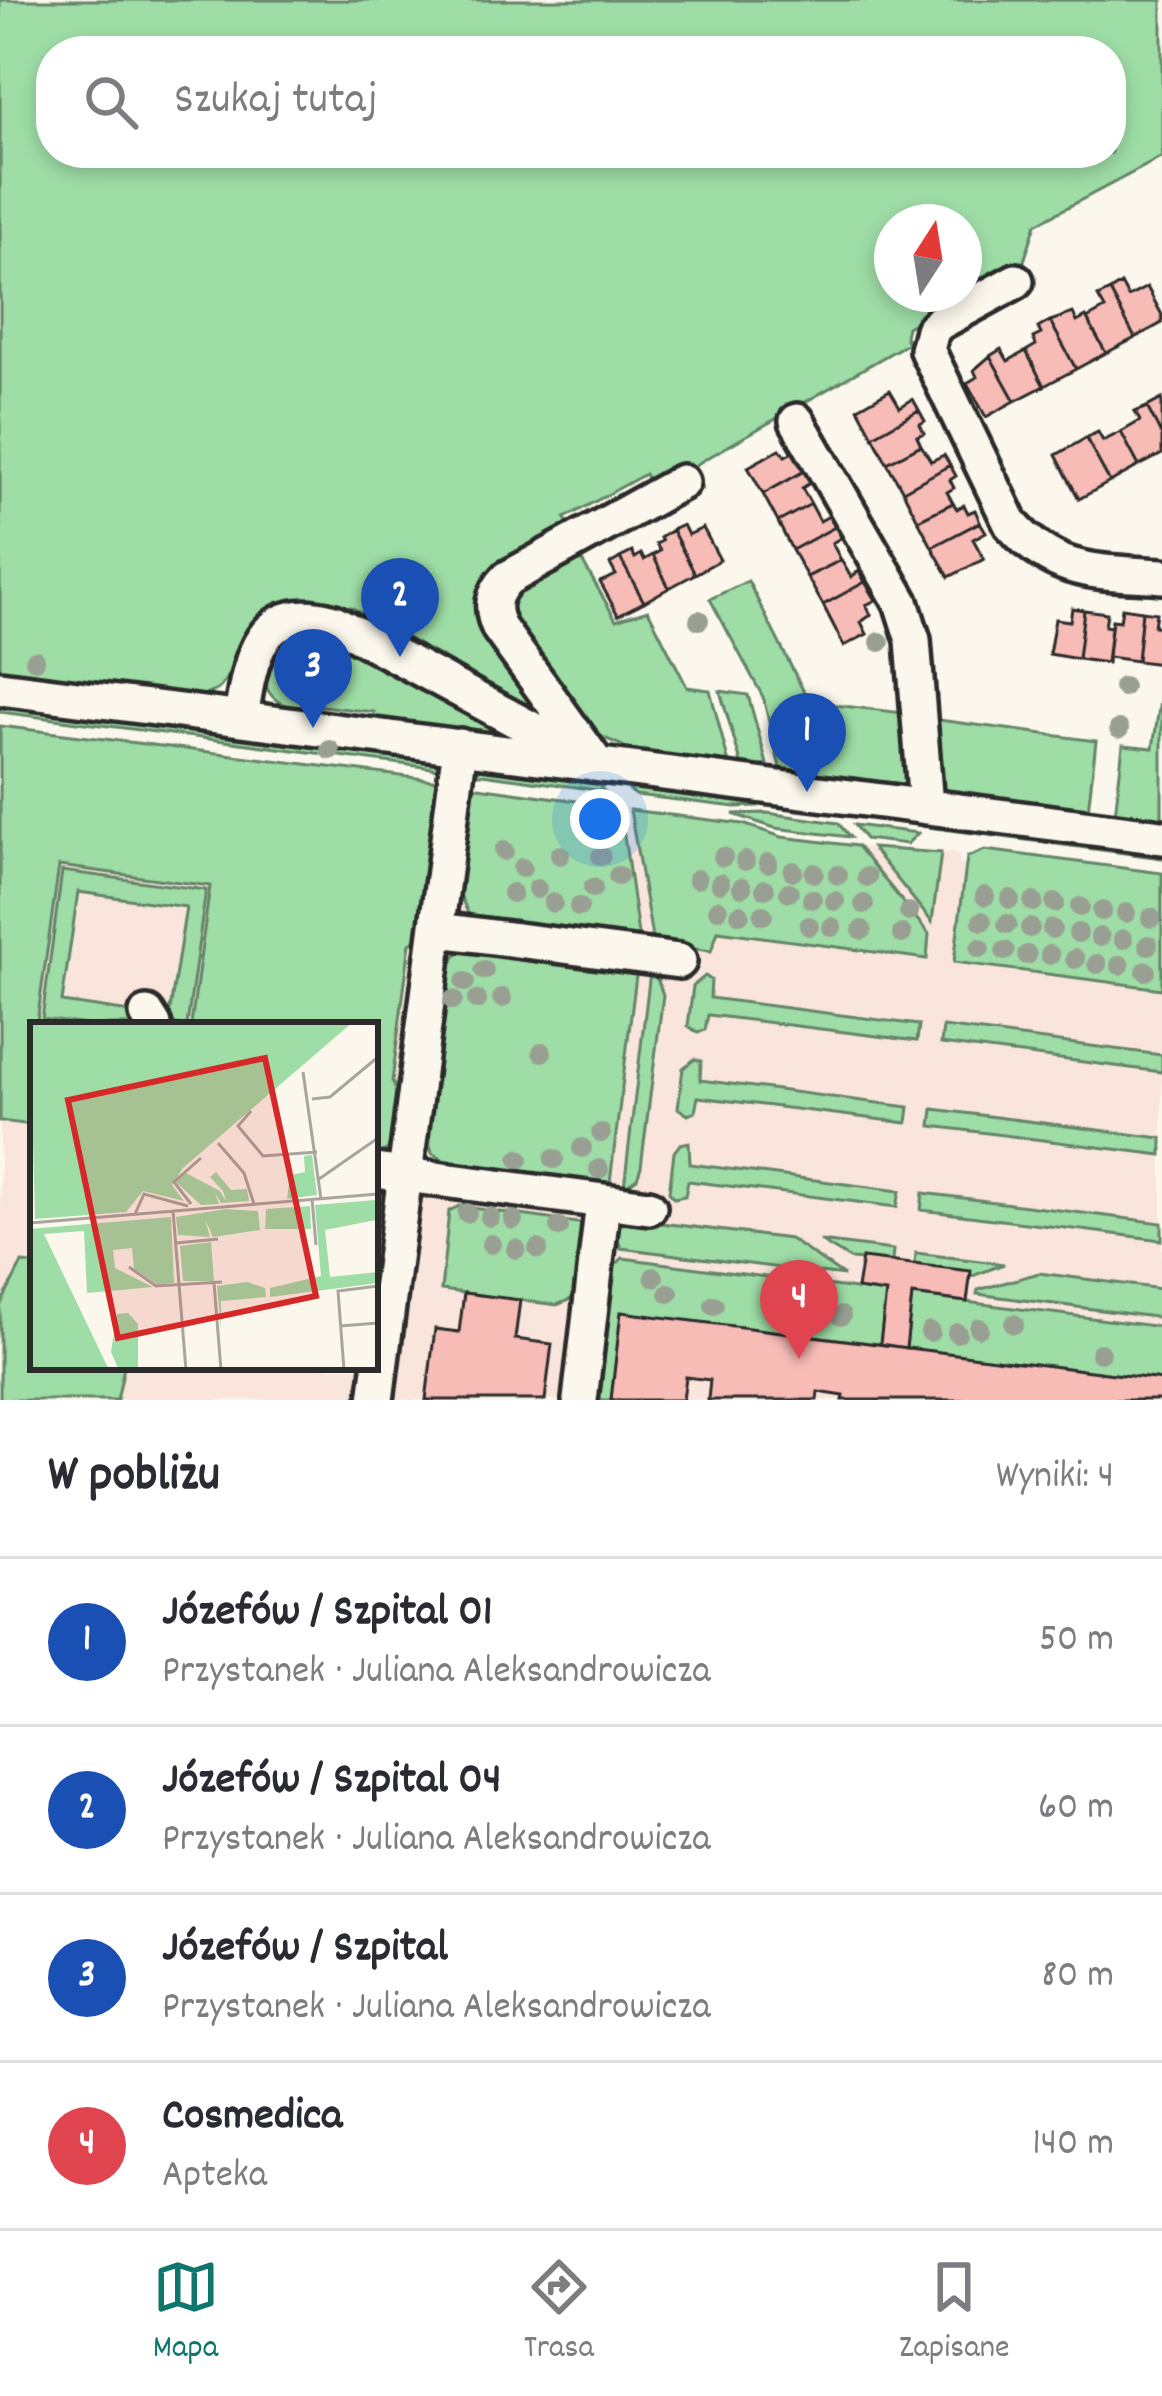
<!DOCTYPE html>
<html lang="pl">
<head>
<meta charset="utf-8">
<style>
  :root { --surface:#fff; --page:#f7f7f7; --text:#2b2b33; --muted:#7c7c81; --line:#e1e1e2; --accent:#0f766e }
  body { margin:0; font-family:Dekko,sans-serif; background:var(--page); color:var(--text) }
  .compass { position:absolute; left:874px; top:204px; width:108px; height:108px; border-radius:50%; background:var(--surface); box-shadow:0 6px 18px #0003; rotate:12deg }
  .you { position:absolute; left:600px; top:819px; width:42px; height:42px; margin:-30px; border:9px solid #fff; border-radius:50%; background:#1a73e8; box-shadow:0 0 0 18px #1a73e833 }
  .badge { display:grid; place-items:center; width:78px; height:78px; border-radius:50%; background:var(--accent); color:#fff; font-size:39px; font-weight:700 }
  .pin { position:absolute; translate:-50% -99px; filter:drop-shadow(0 3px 6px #0008) }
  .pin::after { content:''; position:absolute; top:63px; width:42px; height:36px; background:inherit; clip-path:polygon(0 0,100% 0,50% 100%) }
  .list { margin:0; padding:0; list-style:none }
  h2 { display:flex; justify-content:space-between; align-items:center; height:156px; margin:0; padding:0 48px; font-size:51px }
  h2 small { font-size:39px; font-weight:400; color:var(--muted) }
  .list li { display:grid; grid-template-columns:78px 1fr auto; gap:36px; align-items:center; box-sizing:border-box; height:168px; padding:0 48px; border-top:3px solid var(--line) }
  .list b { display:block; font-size:45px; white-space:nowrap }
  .list p { margin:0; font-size:39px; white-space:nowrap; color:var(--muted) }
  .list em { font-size:39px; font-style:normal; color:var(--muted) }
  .icon { flex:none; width:66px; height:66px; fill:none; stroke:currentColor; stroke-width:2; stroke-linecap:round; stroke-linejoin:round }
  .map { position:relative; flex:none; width:1162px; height:1400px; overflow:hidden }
  .search { position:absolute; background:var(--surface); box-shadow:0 6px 18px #0003; left:36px; right:36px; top:36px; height:132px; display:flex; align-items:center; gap:30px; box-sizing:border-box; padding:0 42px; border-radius:48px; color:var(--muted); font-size:45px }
  .sheet { height:828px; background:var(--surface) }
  nav { display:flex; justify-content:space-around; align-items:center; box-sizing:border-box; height:168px; border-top:3px solid var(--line); background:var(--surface); font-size:33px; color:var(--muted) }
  nav a { display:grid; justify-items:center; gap:6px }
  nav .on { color:var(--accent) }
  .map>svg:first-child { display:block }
  .built { fill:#fae5dc; fill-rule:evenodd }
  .green { fill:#9edda6; stroke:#648468; stroke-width:3; fill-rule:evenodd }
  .building { fill:#f8bcb7; stroke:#2b2b2b; stroke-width:3 }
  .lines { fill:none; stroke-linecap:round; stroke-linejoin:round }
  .minor-casing { stroke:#2b2b2b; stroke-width:42 }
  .minor { stroke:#fbf7ec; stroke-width:33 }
  .tree { fill:#99a093 }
  .inset-road { fill:none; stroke:#a8a59f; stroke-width:3 }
  .view { fill:#d62828; fill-opacity:0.15; stroke:#d62828; stroke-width:6 }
  .inset-edge { fill:none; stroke:#2b2b2b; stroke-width:6 }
</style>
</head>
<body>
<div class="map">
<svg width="1162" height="1400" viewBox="0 0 1162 1400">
  <rect width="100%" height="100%" fill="#fbf7ec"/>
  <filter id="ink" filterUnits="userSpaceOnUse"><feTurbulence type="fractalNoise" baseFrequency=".00833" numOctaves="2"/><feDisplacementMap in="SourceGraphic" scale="24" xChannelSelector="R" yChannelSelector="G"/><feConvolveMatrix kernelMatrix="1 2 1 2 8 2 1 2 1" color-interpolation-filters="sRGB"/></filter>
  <g filter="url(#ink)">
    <!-- built -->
    <path class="built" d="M 0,763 L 471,786 L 733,823 L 782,837 L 918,854 L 953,852 L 959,856 L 959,864 L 965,865 L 971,853 L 985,850 L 1162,873 L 1162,1400 L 0,1400 ZM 33,1025 L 375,1025 L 375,1367 L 33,1367 Z"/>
    <!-- green -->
    <path class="green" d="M 0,0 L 1162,0 L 1162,157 L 1036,224 L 1023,264 L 907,327 L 905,336 L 908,343 L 690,468 L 700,487 L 681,475 L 654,491 L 645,474 L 565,518 L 572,532 L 493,576 L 534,702 L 531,707 L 351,607 L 346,613 C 324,623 256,645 241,658 C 219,675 234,693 193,696 L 0,670 ZM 51,51 L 1111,51 L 1111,153 L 51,153 ZM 892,222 L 964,222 L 964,294 L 892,294 Z
      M 577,552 L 616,620 L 648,610 L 687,687 L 710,690 L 729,764 L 624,750 L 623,746 L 602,737 L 591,727 L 563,686 L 557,688 L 507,620 L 504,599 Z
      M 748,581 L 809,702 L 904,713 L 913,777 L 905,784 L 781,772 L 763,697 L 710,599 Z
      M 315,630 L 514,737 L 374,719 L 374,712 L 305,704 L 303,710 C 277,706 262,694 263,666 L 289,634 Z
      M 1162,687 L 1162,821 L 1115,815 L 1123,745 L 1153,748 Z
      M 720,691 L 748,695 L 767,764 L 761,767 L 741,763 Z
      M 0,702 L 432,758 L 440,769 L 0,712 Z
      M 931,719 L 1096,741 L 1088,811 L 941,790 Z
      M 0,726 L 441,781 L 421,937 L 410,943 L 392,1081 C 402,1103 400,1129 387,1150 L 375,1155 L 375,1025 L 191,1025 L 210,886 L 59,866 L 37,1022 L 54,1025 L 33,1025 L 33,1125 L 0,1121 Z
      M 488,765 L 592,777 L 604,791 L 475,773 Z
      M 627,782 L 759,798 L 758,806 L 735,807 L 636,795 L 629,790 Z
      M 471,786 L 620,807 L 639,941 L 478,919 L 468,913 L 459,893 Z
      M 630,810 L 743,824 L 782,837 L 857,846 L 929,934 L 927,959 L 718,931 L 711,951 L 653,943 Z
      M 767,813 L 838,823 L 850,837 L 775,828 L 733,814 Z
      M 938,823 L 1162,851 L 1162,858 L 928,827 Z
      M 854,825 L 918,833 L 907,844 L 865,839 Z
      M 872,848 L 941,853 L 932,922 Z
      M 985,850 L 1162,873 L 1162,989 L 954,962 L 967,857 Z
      M 62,871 L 206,890 L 187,1025 L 168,1023 L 186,907 L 78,892 L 62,1002 L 123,1011 L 143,1025 L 88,1025 L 42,1019 Z
      M 466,950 L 637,968 L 609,1190 L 452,1166 L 432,1153 L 427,1134 L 447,972 L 456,955 Z
      M 650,972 L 656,976 L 663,995 L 641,1167 L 637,1178 L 624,1187 Z
      M 705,976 L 711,980 L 710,998 L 919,1025 L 917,1041 L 708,1015 L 705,1030 L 698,1033 L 688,1026 L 693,986 Z
      M 943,1027 L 1162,1055 L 1162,1072 L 941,1044 Z
      M 695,1059 L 701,1061 L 700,1080 L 909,1107 L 907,1123 L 698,1097 L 695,1112 L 688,1115 L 678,1108 L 683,1068 Z
      M 933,1109 L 1162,1138 L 1162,1155 L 931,1126 Z
      M 689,1142 L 690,1164 L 900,1191 L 897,1207 L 688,1181 L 685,1196 L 674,1198 L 669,1192 L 674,1152 L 680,1144 Z
      M 923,1193 L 1162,1223 L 1162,1240 L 921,1210 Z
      M 459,1206 L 584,1224 L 576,1297 L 557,1305 L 441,1290 L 449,1211 Z
      M 637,1220 L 790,1239 L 844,1276 L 621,1248 L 617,1238 L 619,1225 Z
      M 820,1241 L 893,1250 L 892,1262 L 850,1259 Z
      M 916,1253 L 1004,1264 L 970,1277 L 915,1264 Z
      M 623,1258 L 886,1293 L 880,1344 L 622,1313 L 611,1400 L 597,1400 L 614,1266 Z
      M 22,1263 L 33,1264 L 33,1367 L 124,1367 L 117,1400 L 0,1400 L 0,1306 Z
      M 1039,1273 L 1162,1289 L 1162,1318 L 977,1294 L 978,1290 Z
      M 912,1295 L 1162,1327 L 1162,1380 L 906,1348 Z"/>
    <!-- building -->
    <path class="building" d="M 1121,284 L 1128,297 L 1147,287 L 1162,315 L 1162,323 L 1135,338 L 1110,291 Z
      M 1110,291 L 1135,338 L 1106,353 L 1087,319 L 1105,309 L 1098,297 Z
      M 1073,313 L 1077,322 L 1086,317 L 1106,353 L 1076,369 L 1050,321 Z
      M 1050,321 L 1076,369 L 1044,386 L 1026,351 L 1036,345 L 1033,338 L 1041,334 L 1038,328 Z
      M 1001,349 L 1008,361 L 1026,351 L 1044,386 L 1015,401 L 990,356 Z
      M 990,356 L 1015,401 L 986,417 L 967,383 L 977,377 L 974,370 Z
      M 890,390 L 900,407 L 913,399 L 919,410 L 873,436 L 858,408 Z
      M 1162,399 L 1162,436 L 1147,407 Z
      M 1147,407 L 1162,436 L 1162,454 L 1139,466 L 1121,432 L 1140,421 L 1135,412 Z
      M 919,410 L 925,421 L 920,424 L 924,433 L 917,436 L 921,445 L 887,463 L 873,436 Z
      M 1098,432 L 1103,441 L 1121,432 L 1139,466 L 1110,482 L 1086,438 Z
      M 1086,438 L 1110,482 L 1079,499 L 1056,455 Z
      M 921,445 L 931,461 L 944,455 L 950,465 L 903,491 L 887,463 Z
      M 780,449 L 785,456 L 795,451 L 806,470 L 763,494 L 748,467 Z
      M 950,465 L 956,476 L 950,480 L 954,488 L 947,492 L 953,503 L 918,520 L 903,491 Z
      M 806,470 L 812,482 L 802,488 L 811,504 L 778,522 L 763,494 Z
      M 953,503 L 957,509 L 964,505 L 968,513 L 975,510 L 980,522 L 932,547 L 918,520 Z
      M 811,504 L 820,521 L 829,516 L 835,527 L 792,550 L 778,522 Z
      M 980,522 L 986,532 L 973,539 L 984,559 L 949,577 L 932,547 Z
      M 683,525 L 688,535 L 703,528 L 720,560 L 695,574 L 672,530 Z
      M 835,527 L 842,537 L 832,543 L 841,560 L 807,577 L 792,550 Z
      M 672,530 L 695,574 L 669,588 L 653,555 L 660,551 L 656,544 L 662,541 L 660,538 Z
      M 632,552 L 635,558 L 641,554 L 644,560 L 653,555 L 669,588 L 644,602 L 620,558 Z
      M 620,558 L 644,602 L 618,615 L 600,582 L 616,575 L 610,564 Z
      M 841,560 L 851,577 L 859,571 L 865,582 L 823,605 L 807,577 Z
      M 865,582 L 876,600 L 866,605 L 871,615 L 861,622 L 867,634 L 844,646 L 823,605 Z
      M 1072,608 L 1084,610 L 1078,659 L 1049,654 L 1055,619 L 1070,621 Z
      M 1122,608 L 1142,611 L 1137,661 L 1108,657 L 1112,620 L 1120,621 Z
      M 1084,610 L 1107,613 L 1105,626 L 1111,627 L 1107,663 L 1078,659 Z
      M 1142,611 L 1156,613 L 1154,626 L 1162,627 L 1162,664 L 1137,661 Z
      M 862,1258 L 971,1271 L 967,1302 L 912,1295 L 906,1348 L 880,1344 L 886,1293 L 857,1289 Z
      M 464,1293 L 520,1300 L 515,1339 L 552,1344 L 545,1400 L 426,1400 L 435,1329 L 459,1332 Z
      M 621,1312 L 1162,1380 L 1162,1400 L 843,1400 L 844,1396 L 818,1392 L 817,1400 L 708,1400 L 710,1380 L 686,1377 L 683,1400 L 611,1400 Z"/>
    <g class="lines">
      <defs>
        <path id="minor" d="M 1016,281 L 939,323 L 932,330 L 927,350 L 1011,524 C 1056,576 1098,571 1162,576
          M 797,421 L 901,602 L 913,640 L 926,807
          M 0,688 L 1162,837
          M 241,717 C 250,661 258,600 334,622 L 580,755
          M 592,757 L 499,628 C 490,608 492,594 508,578 L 682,482
          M 439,930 L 679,961
          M 147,1014 L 154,1025
          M 375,1171 L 649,1207
          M 376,1400 L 460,746
          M 580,1400 L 603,1202"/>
      </defs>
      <!-- minor casing -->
      <use href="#minor" class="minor-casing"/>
      <!-- minor -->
      <use href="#minor" class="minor"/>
    </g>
    <!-- trees -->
    <g class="tree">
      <circle cx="699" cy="620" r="10"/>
      <circle cx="880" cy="642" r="10"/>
      <circle cx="35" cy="660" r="10"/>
      <circle cx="1123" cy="687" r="10"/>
      <circle cx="1119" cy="729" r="10"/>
      <circle cx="330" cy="750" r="10"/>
      <circle cx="504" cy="851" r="10"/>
      <circle cx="560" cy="855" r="10"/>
      <circle cx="601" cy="856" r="10"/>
      <circle cx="723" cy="857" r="10"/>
      <circle cx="745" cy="861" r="10"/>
      <circle cx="768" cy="863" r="10"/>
      <circle cx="522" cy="868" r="10"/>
      <circle cx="793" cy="871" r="10"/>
      <circle cx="814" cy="873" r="10"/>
      <circle cx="838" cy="875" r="10"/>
      <circle cx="618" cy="876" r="10"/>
      <circle cx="867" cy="877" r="10"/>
      <circle cx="697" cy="879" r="10"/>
      <circle cx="720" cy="883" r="10"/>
      <circle cx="742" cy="887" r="10"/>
      <circle cx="593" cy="888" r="10"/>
      <circle cx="537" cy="889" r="10"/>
      <circle cx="765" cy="889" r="10"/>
      <circle cx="789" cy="892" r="10"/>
      <circle cx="512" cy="893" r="10"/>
      <circle cx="985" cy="896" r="10"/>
      <circle cx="812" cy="899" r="10"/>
      <circle cx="1010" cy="899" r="10"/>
      <circle cx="835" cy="901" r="10"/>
      <circle cx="1033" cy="902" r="10"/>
      <circle cx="553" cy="903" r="10"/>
      <circle cx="1055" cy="903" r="10"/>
      <circle cx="864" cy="904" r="10"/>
      <circle cx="579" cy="907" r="10"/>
      <circle cx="1080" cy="907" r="10"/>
      <circle cx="718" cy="909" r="10"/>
      <circle cx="1102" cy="911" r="10"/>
      <circle cx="909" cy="912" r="10"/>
      <circle cx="1126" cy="913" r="10"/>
      <circle cx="740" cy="914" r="10"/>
      <circle cx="763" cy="915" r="10"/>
      <circle cx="1151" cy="918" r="10"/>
      <circle cx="982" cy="921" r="10"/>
      <circle cx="1007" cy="924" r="10"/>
      <circle cx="809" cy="926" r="10"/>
      <circle cx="832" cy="927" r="10"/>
      <circle cx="1030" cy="928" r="10"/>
      <circle cx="1052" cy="929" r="10"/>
      <circle cx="862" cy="930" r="10"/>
      <circle cx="1078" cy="933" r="10"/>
      <circle cx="902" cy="934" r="10"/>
      <circle cx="1100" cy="937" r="10"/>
      <circle cx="1123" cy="939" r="10"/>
      <circle cx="1148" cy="945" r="10"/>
      <circle cx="980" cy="948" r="10"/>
      <circle cx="1005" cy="951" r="10"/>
      <circle cx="1027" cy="955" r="10"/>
      <circle cx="1050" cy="955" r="10"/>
      <circle cx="1075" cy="959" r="10"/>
      <circle cx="1097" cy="964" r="10"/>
      <circle cx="1120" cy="965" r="10"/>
      <circle cx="484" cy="970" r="10"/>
      <circle cx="1146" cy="971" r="10"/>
      <circle cx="465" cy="982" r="10"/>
      <circle cx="502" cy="998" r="10"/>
      <circle cx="453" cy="1000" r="10"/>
      <circle cx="477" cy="1000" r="10"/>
      <circle cx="542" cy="1052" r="10"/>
      <circle cx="601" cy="1133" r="10"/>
      <circle cx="582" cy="1148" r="10"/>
      <circle cx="519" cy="1159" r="10"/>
      <circle cx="554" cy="1159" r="10"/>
      <circle cx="599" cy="1169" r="10"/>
      <circle cx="467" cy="1213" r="10"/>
      <circle cx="490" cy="1217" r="10"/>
      <circle cx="513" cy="1220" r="10"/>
      <circle cx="559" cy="1227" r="10"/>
      <circle cx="491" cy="1244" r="10"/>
      <circle cx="516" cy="1249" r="10"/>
      <circle cx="538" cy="1249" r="10"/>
      <circle cx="654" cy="1277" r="10"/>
      <circle cx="669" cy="1293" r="10"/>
      <circle cx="714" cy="1305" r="10"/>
      <circle cx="841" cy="1316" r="10"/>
      <circle cx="795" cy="1317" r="10"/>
      <circle cx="1014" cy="1324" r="10"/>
      <circle cx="979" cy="1328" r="10"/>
      <circle cx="930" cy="1332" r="10"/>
      <circle cx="957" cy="1333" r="10"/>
      <circle cx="1100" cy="1353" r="10"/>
    </g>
  </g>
  <!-- overview -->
  <g transform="translate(30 1022)">
    <rect width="348" height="348" fill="#fbf7ec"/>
    <path d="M 0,0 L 323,0 L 153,146 L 142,163 L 154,179 L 113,169 L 96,190 L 5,197 ZM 282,133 L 287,173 L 257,177 L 260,153 L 275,150 L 274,134 ZM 186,150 L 201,168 L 217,167 L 219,179 L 191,181 L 185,171 L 189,182 L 171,183 L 146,160 L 156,151 L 190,169 L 196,179 L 193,169 L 180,155 ZM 346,178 L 348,216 L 346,198 L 295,208 L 300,255 L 348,250 L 348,261 L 240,275 L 240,266 L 291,254 L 285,183 ZM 280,184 L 281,207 L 235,207 L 236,187 ZM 196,187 L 228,189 L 230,208 L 183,215 L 175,197 L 180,215 L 148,213 L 146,195 ZM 141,195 L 144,261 L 128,263 L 104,247 L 102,226 L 83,228 L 85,246 L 123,265 L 57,271 L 54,209 L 14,212 L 79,348 L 0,348 L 0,207 ZM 181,220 L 184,259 L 153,259 L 150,224 ZM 217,260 L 235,266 L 236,275 L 191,279 L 191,308 L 187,264 ZM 98,291 L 108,302 L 108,348 L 89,348 L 81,330 L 87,292 Z" fill="#9edda6"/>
    <path class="inset-road" d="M 273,50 L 291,177M 282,77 L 300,75 L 348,35M 221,89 L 208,104 L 233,134 L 287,130M 188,121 L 214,151 L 224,182M 289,157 L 348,116M 282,177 L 286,223M 161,182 L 144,160 L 171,136M 143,189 L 156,348M 105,192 L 114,172 L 158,184M 0,201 L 348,172M 146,221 L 188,217M 99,245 L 126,264 L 192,260M 184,261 L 191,348M 310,304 L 348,301M 314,348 L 308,269 L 348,264"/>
    <path class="view" d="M 235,36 L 286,274 L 88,316 L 38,78 Z"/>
    <rect width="348" height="348" class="inset-edge"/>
  </g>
</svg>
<svg class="compass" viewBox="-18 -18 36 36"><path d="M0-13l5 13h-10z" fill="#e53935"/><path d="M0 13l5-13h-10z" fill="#7c7c81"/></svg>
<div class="you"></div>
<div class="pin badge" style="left:807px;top:792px;background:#1a4fb4">1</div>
<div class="pin badge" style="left:400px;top:657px;background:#1a4fb4">2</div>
<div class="pin badge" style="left:313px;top:728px;background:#1a4fb4">3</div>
<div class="pin badge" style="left:799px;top:1359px;background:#e0444e">4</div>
<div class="search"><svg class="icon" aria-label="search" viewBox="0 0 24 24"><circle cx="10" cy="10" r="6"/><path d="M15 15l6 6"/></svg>Szukaj tutaj</div>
</div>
<section class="sheet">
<h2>W pobliżu<small>Wyniki: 4</small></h2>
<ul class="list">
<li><span class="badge" style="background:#1a4fb4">1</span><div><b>Józefów / Szpital 01</b><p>Przystanek · Juliana Aleksandrowicza</p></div><em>50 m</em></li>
<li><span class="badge" style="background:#1a4fb4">2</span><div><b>Józefów / Szpital 04</b><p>Przystanek · Juliana Aleksandrowicza</p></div><em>60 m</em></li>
<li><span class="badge" style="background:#1a4fb4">3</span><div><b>Józefów / Szpital</b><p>Przystanek · Juliana Aleksandrowicza</p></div><em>80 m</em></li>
<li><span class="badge" style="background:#e0444e">4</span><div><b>Cosmedica</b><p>Apteka</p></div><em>140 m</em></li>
</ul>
</section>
<nav>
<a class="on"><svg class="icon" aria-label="map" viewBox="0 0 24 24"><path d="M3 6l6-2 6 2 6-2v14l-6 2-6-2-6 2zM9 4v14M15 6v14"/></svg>Mapa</a>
<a><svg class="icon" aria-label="directions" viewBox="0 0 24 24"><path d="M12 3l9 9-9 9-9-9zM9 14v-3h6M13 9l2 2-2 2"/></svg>Trasa</a>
<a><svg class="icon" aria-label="saved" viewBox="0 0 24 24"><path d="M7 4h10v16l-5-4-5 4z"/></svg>Zapisane</a>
</nav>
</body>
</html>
